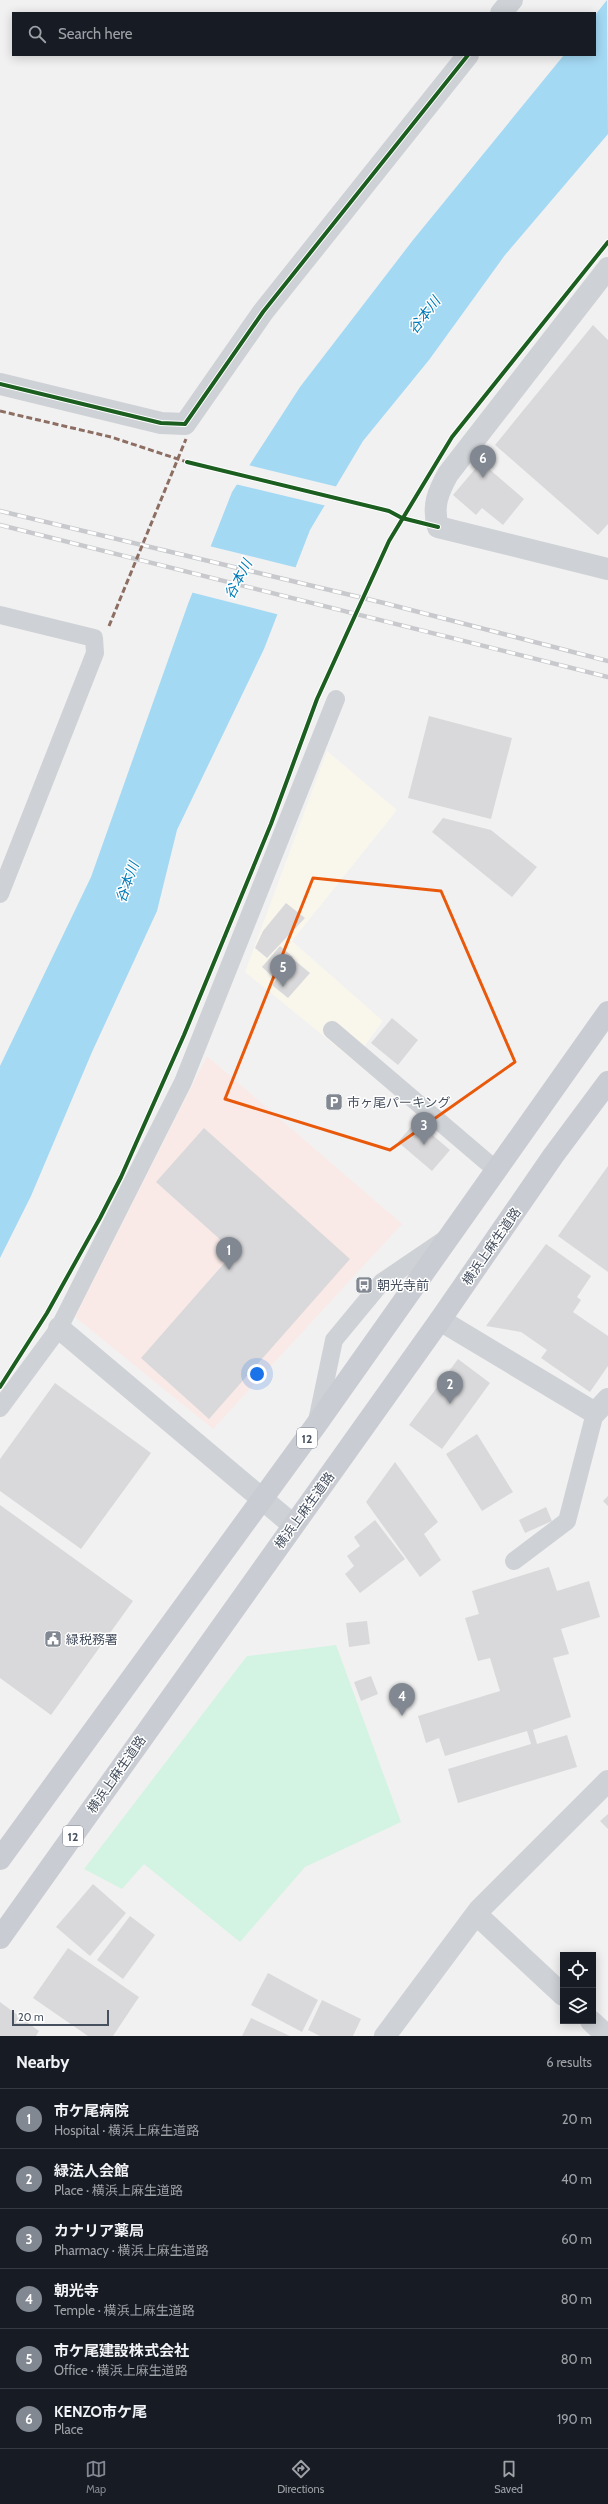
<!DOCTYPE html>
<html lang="en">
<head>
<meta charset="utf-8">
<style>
  :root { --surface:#171b24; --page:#20242c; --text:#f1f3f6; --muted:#9ea1a6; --line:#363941; --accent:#828892 }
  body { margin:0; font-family:Cabin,"Noto Sans JP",sans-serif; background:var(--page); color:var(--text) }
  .controls { position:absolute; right:12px; bottom:12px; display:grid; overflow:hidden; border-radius:0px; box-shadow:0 2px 10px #0003 }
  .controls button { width:36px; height:36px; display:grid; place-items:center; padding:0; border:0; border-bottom:1px solid var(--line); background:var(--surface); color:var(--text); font:20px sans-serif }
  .scale { position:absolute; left:12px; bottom:10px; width:97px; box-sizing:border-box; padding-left:4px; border:2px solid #46505f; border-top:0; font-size:11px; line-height:14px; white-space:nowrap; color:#46505f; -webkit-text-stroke:3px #fff; paint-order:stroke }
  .you { position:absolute; left:257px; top:1374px; width:14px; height:14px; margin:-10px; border:3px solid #fff; border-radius:50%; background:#1a73e8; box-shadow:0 0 0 6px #1a73e833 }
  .badge { display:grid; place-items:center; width:26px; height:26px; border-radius:50%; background:var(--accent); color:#fff; font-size:13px; font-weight:700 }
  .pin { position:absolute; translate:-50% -33px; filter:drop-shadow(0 1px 2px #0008) }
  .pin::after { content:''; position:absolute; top:21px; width:14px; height:12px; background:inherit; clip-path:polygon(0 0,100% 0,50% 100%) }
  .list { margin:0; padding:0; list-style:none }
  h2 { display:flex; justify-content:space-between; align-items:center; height:52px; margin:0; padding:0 16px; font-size:17px }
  h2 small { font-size:13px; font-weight:400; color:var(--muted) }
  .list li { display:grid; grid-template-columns:26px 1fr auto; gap:12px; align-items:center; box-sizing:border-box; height:60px; padding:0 16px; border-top:1px solid var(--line) }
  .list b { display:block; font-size:15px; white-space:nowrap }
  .list p { margin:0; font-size:13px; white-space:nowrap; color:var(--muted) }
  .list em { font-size:13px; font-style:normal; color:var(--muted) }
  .icon { flex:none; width:22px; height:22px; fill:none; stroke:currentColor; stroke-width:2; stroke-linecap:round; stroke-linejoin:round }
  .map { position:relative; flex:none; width:608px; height:2036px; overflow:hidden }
  .search { position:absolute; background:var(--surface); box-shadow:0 2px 10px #0003; left:12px; right:12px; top:12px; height:44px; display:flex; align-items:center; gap:10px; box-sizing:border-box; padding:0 14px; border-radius:0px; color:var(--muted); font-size:15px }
  .sheet { height:412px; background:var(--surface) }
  nav { display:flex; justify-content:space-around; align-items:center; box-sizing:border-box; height:56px; border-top:1px solid var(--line); background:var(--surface); font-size:11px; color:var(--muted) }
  nav a { display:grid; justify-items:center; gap:2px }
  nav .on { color:var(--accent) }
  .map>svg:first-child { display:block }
  .commercial { fill:#f9f6ec }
  .medical { fill:#f9eae7 }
  .green { fill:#d3f3e3 }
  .water { fill:#a4d9f4 }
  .pier { fill:#f2f1f1 }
  .building { fill:#d9d9db }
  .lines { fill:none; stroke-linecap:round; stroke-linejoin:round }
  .service { stroke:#ced1d5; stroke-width:18 }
  .minor { stroke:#ced1d5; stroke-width:22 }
  .primary { stroke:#c9ccd2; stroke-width:22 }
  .rail-casing { stroke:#c8c9cc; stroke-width:4.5 }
  .rail { stroke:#fff; stroke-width:3; stroke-dasharray:9; stroke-linecap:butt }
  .quiet { stroke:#8d6e63; stroke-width:3; stroke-dasharray:6 3; stroke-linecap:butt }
  .cycleway-casing { stroke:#fff; stroke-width:6 }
  .cycleway { stroke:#1b5e20; stroke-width:4 }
  .marked { fill:none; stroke:#e8590c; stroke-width:3; stroke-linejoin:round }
  .labels { text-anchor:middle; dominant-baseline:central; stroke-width:3; stroke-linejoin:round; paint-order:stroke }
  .shield { fill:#fff; stroke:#7e848f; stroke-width:1 }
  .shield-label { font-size:12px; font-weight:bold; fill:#46505f }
  .poi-label { font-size:13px; fill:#46505f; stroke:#fff; text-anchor:start }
  .street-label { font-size:13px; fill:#46505f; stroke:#fff }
  .water-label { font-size:14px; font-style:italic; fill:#007bb8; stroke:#fff }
</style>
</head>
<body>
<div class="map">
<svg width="608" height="2036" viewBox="0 0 608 2036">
  <rect width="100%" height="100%" fill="#f2f1f1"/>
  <!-- commercial -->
  <path class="commercial" d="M 327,751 L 397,810 L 292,941 L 383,1021 L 363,1048 L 369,1073 L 245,972 Z"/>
  <!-- medical -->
  <path class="medical" d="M 207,1056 L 402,1224 L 213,1429 L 75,1317 Z"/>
  <!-- green -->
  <path class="green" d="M 336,1645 L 401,1822 L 305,1867 L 240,1942 L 144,1864 L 122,1889 L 84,1869 L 247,1656 Z"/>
  <!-- water -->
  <path class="water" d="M 607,0 L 608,134 L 505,255 L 429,360 L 363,441 L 310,530 L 264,649 L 177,830 L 157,911 L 92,1052 L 31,1196 L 0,1258 L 0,1066 L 91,877 L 188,604 L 232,492 L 300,387 L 413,240 L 564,55 L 595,55 L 595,15 Z"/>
  <!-- pier -->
  <path class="pier" d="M 248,465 L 338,487 L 327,506 L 235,484 Z
    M 209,546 L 298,568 L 280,615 L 190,592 Z"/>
  <!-- building -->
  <path class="building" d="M 593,325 L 608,340 L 608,524 L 598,535 L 495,445 Z
    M 481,462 L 524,499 L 503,525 L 482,508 L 476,515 L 453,495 Z
    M 429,716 L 512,738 L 491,819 L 408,798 Z
    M 443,818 L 491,830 L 537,867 L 512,897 L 432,832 Z
    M 286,903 L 305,918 L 267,958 L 255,948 L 263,931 Z
    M 280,946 L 293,957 L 275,979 L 262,967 Z
    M 293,959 L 310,973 L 288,998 L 272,985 Z
    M 392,1018 L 418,1040 L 398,1065 L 371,1043 Z
    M 416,1121 L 450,1150 L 432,1171 L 398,1142 Z
    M 204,1128 L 350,1259 L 209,1419 L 141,1358 L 234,1252 L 156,1182 Z
    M 608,1166 L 608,1272 L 558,1236 Z
    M 546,1244 L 591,1276 L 577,1297 L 581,1300 L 573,1312 L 608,1336 L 608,1366 L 590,1392 L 541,1358 L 547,1350 L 521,1332 L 486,1326 Z
    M 458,1359 L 490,1383 L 442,1449 L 409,1425 Z
    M 55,1383 L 151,1453 L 81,1549 L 0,1491 L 0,1459 Z
    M 477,1434 L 513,1492 L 482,1511 L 446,1454 Z
    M 395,1462 L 438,1522 L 424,1534 L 441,1560 L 420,1577 L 366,1502 Z
    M 608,1496 L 608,1506 L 603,1501 Z
    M 0,1505 L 133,1601 L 51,1715 L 0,1678 Z
    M 546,1507 L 552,1521 L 525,1533 L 519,1520 Z
    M 375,1520 L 405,1559 L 360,1593 L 345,1574 L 354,1566 L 347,1556 L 360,1546 L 354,1537 Z
    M 549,1567 L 557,1591 L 589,1581 L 600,1617 L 561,1629 L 569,1654 L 553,1658 L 571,1717 L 533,1730 L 537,1744 L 567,1735 L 577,1767 L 458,1803 L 448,1769 L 531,1744 L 527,1731 L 445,1756 L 439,1738 L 426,1743 L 418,1716 L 500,1691 L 490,1658 L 478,1661 L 465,1618 L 479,1614 L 472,1591 Z
    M 367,1621 L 370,1644 L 349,1647 L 346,1623 Z
    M 371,1676 L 378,1694 L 361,1701 L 354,1682 Z
    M 608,1814 L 608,1829 L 600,1821 Z
    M 93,1884 L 126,1913 L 90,1956 L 56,1927 Z
    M 130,1916 L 155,1935 L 123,1979 L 97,1960 Z
    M 68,1948 L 139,1997 L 113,2036 L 88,2036 L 33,1998 Z
    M 268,1973 L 318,2000 L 302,2032 L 251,2005 Z
    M 322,2000 L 361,2019 L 353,2036 L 320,2036 L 308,2030 Z
    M 0,2002 L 39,2031 L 36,2036 L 0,2036 Z
    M 251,2018 L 290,2036 L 242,2036 Z"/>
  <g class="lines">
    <!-- service -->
    <path class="service" d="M 0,615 L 94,638 L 95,653 L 0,894
      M 332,1030 L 495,1169
      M 0,1408 L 59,1328 L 183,1082 L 336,699
      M 317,1421 L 334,1340 L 382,1282 L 444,1240
      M 514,1561 L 567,1521 L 595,1413"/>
    <!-- minor -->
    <path class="minor" d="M 501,13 L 512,0
      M 608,268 L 448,474 C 438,492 432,506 438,527 L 608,569
      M 0,384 L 161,423 L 185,424 L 263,312 L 468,55
      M 440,1320 L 595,1413 L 608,1399
      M 59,1328 L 293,1525
      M 476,1914 L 563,1995
      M 591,2021 L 607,2036
      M 385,2036 L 479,1910 L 608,1781"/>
    <!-- primary -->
    <path class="primary" d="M 0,1859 L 316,1425 L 608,1012
      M 0,1938 L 440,1320 L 553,1156 L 608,1082"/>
    <defs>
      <path id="rail" d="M 0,511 L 384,603 L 608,661
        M 0,525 L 608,677"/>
    </defs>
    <!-- rail casing -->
    <use href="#rail" class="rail-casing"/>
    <!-- rail -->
    <use href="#rail" class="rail"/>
    <!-- quiet -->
    <path class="quiet" d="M 0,411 L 111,437 L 190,463
      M 109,626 L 186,439"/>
    <defs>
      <path id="cycleway" d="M 0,384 L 161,423 L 185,424 L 263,312 L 468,55
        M 187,462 L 389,511 L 402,518 L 438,527
        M 0,1387 L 47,1313 L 100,1218 L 121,1177 L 184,1035 L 271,824 L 317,699 L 389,541 L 452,437 L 608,242"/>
    </defs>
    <!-- cycleway casing -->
    <use href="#cycleway" class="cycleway-casing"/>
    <!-- cycleway -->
    <use href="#cycleway" class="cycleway"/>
  </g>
  <!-- marked area -->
  <path class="marked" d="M 313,878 L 441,891 L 515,1062 L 390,1150 L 225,1099 Z"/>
  <!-- icons -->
  <defs>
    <symbol id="parking-square" viewBox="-11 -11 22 22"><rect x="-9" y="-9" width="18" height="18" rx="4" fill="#828892" stroke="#fff"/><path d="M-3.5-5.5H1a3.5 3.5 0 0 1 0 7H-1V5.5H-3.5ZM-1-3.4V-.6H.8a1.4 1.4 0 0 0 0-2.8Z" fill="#fff"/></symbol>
    <symbol id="bus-square" viewBox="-11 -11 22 22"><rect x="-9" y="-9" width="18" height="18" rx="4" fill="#828892" stroke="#fff"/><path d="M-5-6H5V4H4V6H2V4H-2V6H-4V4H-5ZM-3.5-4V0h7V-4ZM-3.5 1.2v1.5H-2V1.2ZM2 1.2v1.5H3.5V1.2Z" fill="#fff"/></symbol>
    <symbol id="civic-square" viewBox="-11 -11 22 22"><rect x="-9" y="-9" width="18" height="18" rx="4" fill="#828892" stroke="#fff"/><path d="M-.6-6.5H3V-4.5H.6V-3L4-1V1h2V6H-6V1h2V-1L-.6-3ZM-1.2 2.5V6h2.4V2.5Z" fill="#fff"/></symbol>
  </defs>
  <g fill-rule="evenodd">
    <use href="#parking-square" x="324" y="1092" width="20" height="20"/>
    <use href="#bus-square" x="354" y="1275" width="20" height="20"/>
    <use href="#civic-square" x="43" y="1629" width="20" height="20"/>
  </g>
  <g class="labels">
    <!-- shield labels -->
    <g class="shield">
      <rect x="297" y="1428" width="20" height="20" rx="3"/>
      <rect x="63" y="1826" width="20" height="20" rx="3"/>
    </g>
    <g class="shield-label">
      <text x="307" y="1438">12</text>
      <text x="73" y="1836">12</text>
    </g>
    <!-- poi labels -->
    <g class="poi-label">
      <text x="347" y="1102">市ヶ尾パーキング</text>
      <text x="377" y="1285">朝光寺前</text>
      <text x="66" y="1639">緑税務署</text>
    </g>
    <!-- street labels -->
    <g class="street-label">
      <text transform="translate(491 1246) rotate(-55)">横浜上麻生道路</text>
      <text transform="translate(304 1510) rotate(-54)">横浜上麻生道路</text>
      <text transform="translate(116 1774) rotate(-55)">横浜上麻生道路</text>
    </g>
    <!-- water labels -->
    <g class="water-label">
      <text transform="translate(424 315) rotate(-52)">谷本川</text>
      <text transform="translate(238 579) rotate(-62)">谷本川</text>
      <text transform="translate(127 882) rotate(-70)">谷本川</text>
    </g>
  </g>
</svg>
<div class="controls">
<button><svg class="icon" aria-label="locate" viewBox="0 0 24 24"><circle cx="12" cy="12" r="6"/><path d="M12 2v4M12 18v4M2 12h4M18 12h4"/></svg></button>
<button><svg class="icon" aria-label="layers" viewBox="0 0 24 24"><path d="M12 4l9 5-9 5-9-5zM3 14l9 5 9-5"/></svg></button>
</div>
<div class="scale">20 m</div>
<div class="you"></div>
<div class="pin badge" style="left:229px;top:1270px">1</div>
<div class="pin badge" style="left:450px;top:1404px">2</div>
<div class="pin badge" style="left:424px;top:1145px">3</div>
<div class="pin badge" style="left:402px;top:1716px">4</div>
<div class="pin badge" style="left:283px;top:987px">5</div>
<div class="pin badge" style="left:483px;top:478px">6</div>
<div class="search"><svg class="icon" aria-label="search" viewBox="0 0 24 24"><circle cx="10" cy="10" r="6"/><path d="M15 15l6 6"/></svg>Search here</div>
</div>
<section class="sheet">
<h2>Nearby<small>6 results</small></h2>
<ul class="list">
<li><span class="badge">1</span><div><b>市ケ尾病院</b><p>Hospital · 横浜上麻生道路</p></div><em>20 m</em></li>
<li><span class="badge">2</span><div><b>緑法人会館</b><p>Place · 横浜上麻生道路</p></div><em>40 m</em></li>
<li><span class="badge">3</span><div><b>カナリア薬局</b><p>Pharmacy · 横浜上麻生道路</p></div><em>60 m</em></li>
<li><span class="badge">4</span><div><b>朝光寺</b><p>Temple · 横浜上麻生道路</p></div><em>80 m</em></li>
<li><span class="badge">5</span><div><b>市ケ尾建設株式会社</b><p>Office · 横浜上麻生道路</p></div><em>80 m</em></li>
<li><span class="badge">6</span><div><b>KENZO市ケ尾</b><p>Place</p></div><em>190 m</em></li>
</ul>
</section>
<nav>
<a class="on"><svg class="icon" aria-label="map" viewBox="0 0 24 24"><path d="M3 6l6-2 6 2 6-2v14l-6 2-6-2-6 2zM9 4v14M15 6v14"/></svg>Map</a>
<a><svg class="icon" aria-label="directions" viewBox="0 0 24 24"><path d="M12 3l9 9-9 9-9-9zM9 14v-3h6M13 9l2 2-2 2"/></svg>Directions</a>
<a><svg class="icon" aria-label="saved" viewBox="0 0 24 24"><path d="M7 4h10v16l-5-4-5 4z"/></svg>Saved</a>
</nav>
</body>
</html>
